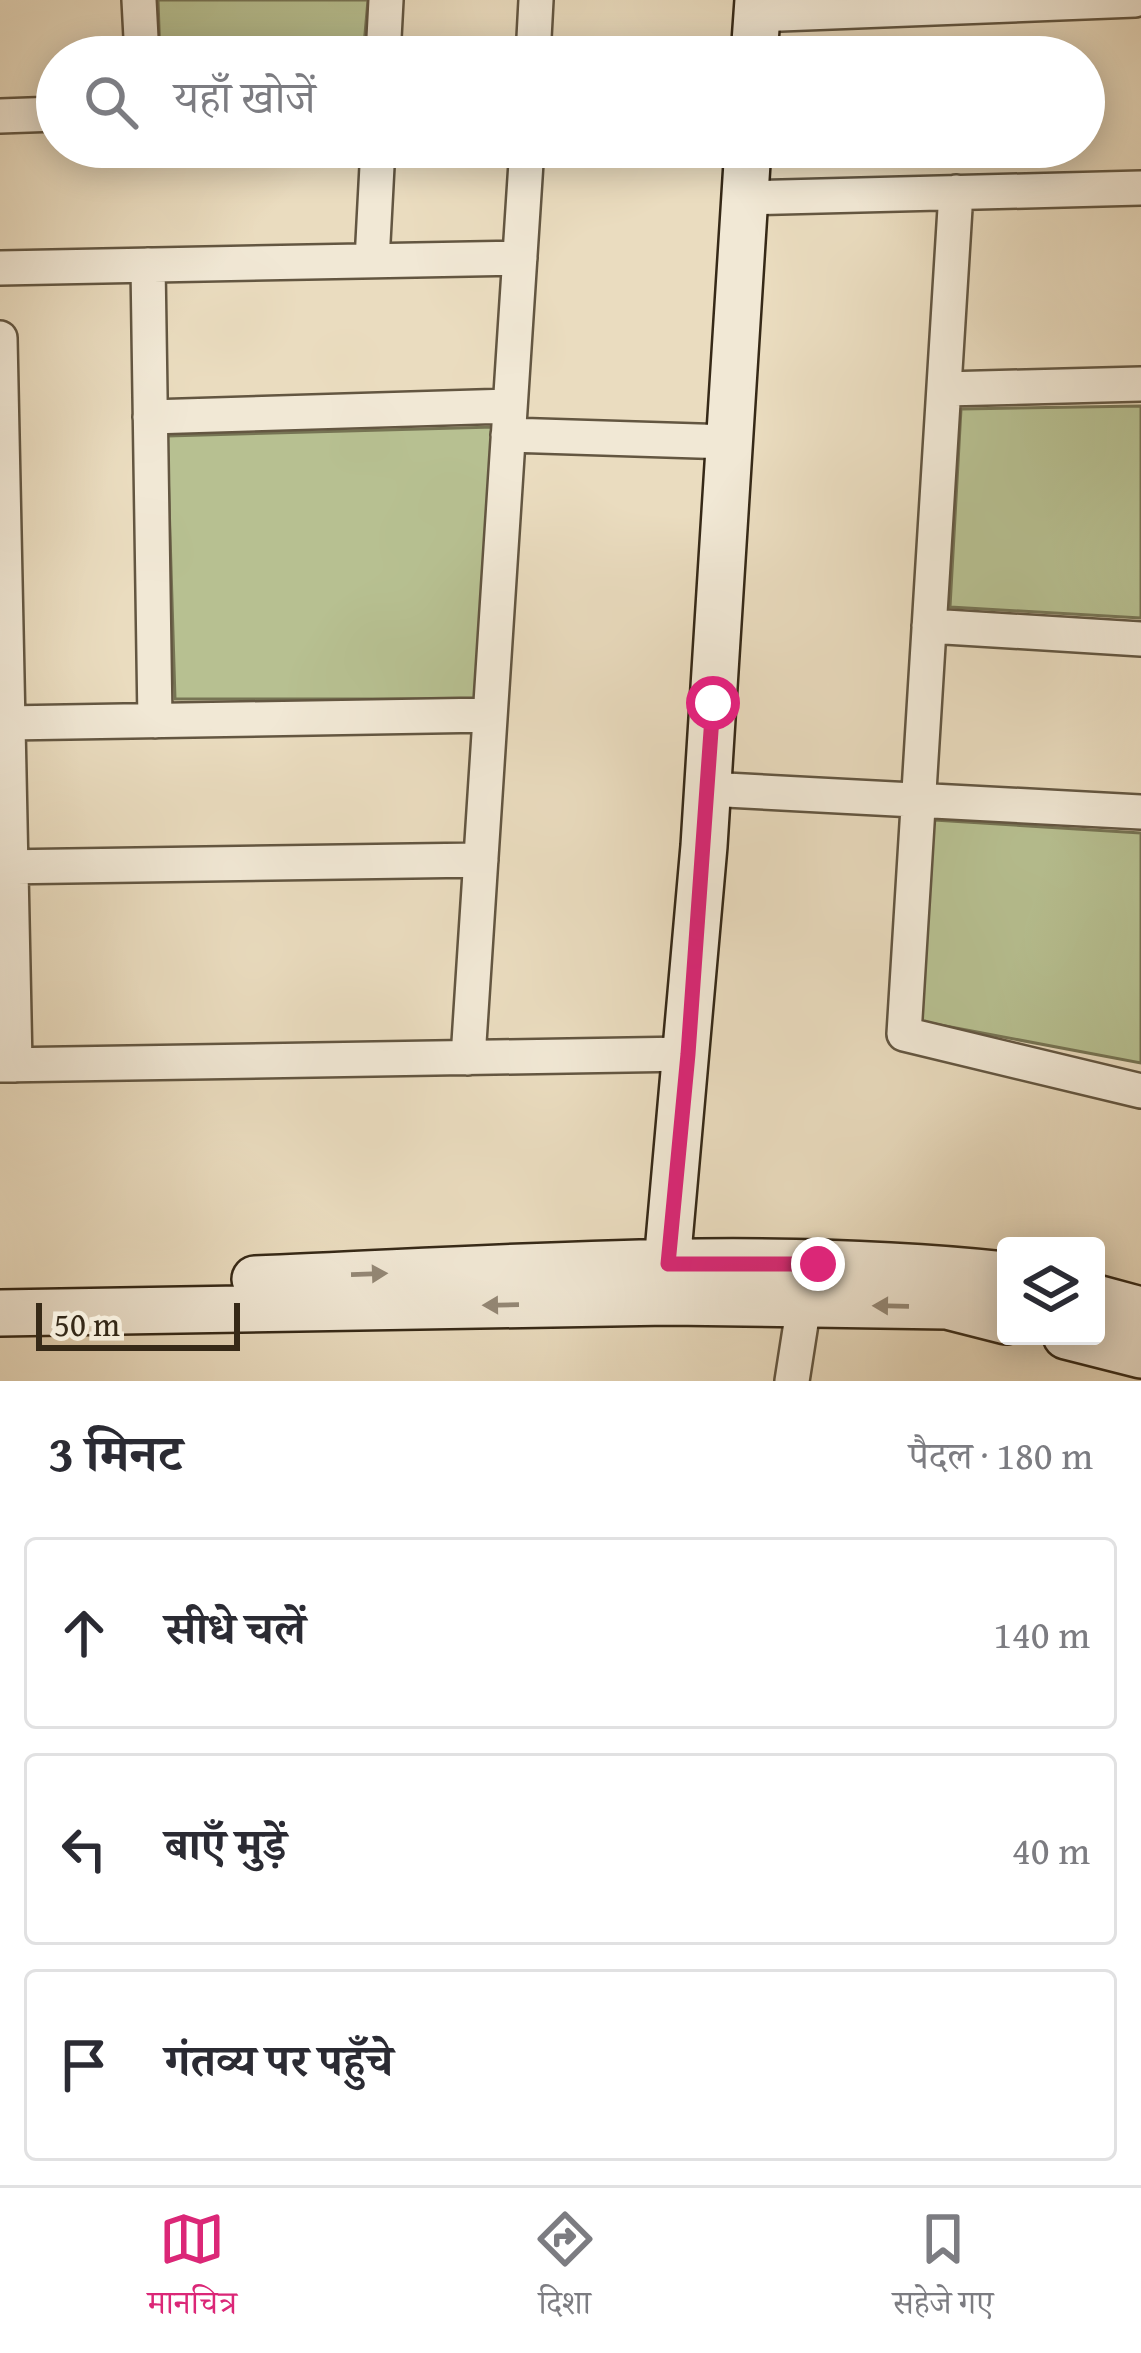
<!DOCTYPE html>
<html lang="hi">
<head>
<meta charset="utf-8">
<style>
  :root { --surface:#fff; --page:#f7f7f7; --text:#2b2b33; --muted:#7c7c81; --line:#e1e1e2; --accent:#db2777 }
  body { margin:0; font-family:"Gentium Book Plus","Noto Serif Devanagari",serif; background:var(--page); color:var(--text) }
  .controls { position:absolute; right:36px; bottom:36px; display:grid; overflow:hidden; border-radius:12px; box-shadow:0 6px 30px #0003 }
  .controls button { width:108px; height:108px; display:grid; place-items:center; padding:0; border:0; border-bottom:3px solid var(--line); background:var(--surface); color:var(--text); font:60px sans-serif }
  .scale { position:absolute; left:36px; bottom:30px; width:204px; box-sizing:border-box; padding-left:12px; border:6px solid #362917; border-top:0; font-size:33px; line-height:42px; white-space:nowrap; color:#362917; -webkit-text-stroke:9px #f1e8d5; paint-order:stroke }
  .stop { position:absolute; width:36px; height:36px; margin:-27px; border:9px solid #db2777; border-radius:50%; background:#fff }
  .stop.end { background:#db2777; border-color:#fff; box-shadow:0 3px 12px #0008 }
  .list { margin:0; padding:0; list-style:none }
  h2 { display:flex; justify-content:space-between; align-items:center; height:156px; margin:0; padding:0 48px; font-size:51px }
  h2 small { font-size:39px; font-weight:400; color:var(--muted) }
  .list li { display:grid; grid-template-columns:78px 1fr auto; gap:36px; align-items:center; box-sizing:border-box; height:192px; margin:0 24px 24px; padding:0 24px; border:3px solid var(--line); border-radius:12px }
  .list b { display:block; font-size:45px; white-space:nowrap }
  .list em { font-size:39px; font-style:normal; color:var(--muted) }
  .icon { flex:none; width:66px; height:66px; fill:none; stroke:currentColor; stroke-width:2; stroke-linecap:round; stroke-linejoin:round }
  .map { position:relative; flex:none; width:1141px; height:1381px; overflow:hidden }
  .search { position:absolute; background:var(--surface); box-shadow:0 6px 30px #0003; left:36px; right:36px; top:36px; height:132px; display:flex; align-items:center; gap:30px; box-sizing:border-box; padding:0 42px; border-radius:66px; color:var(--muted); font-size:45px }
  .sheet { height:804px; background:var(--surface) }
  nav { display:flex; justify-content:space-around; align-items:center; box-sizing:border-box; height:168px; border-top:3px solid var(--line); background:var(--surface); font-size:33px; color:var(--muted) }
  nav a { display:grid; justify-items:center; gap:6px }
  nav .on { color:var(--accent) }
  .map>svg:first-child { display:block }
  .park { fill:#b7c091; stroke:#767454; stroke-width:3 }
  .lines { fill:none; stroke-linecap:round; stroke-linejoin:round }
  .street-casing { stroke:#635641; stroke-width:38 }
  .secondary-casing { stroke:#362917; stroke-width:50 }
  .street { stroke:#f1e8d5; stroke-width:33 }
  .secondary { stroke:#f1e8d5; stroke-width:45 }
  .oneway { fill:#948876 }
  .route { stroke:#db2777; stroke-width:15 }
</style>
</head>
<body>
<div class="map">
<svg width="1141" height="1381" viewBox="0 0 1141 1381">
  <rect width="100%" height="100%" fill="#eadcbf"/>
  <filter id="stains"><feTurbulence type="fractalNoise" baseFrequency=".00167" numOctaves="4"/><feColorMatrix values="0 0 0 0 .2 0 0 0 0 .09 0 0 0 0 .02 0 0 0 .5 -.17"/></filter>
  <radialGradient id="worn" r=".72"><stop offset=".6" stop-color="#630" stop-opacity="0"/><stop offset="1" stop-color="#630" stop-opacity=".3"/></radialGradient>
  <!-- park -->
  <path class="park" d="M 158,0 L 368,0 L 363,57 L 160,57 Z
    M 1141,406 L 1141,618 L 950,607 L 961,409 Z
    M 494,427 L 476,699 L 175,699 L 167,436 Z
    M 934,820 L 1141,833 L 1141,1063 L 919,1021 Z"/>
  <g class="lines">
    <defs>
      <path id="street" d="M 139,0 L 142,57
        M 757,15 L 1135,0
        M 383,57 L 386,0
        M 533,57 L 536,0
        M 0,116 L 57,114
        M 956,192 L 904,1034 L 1141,1091
        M 745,198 L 1141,188
        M 372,261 L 378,147
        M 148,265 L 155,721
        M 0,268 L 520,258
        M 0,338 L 15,1065
        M 944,389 L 1141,384
        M 150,417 L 510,406
        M 508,435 L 730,442
        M 929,626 L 1141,639
        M 7,723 L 490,715
        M 707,789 L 1141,812
        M 0,867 L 481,860
        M 468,1058 L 527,147
        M 0,1065 L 688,1054
        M 792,1381 L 804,1304"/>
      <path id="secondary" d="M 754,57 L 758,0
        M 255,1279 C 504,1269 757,1248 1006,1275
        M 1096,1298 L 1141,1310
        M 669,1302 L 667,1264 L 704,846 L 748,147
        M 0,1313 L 669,1302 L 947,1306 L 1006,1321
        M 1066,1336 L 1141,1355"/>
    </defs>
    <!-- street casing -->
    <use href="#street" class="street-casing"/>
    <!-- secondary casing -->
    <use href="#secondary" class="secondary-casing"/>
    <!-- street -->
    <use href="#street" class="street"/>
    <!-- secondary -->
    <use href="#secondary" class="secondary"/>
  </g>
  <!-- one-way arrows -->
  <defs><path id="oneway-solid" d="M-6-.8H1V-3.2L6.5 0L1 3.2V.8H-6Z" transform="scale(3)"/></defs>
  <g class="oneway">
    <use href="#oneway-solid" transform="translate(369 1274) rotate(-2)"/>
    <use href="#oneway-solid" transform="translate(501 1305) rotate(179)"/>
    <use href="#oneway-solid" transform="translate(891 1306) rotate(-179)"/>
  </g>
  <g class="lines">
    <!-- route -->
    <path class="route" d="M 713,703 L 688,1054 L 668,1264 L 818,1264"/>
  </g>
  <rect width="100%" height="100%" filter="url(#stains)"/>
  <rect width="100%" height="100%" fill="url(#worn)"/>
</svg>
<div class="controls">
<button><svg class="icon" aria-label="layers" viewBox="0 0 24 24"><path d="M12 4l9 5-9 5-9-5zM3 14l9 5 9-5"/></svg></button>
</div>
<div class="scale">50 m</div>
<div class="stop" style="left:713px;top:703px"></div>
<div class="stop end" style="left:818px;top:1264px"></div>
<div class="search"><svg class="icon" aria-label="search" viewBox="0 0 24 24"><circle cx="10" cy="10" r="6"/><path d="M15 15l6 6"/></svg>यहाँ खोजें</div>
</div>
<section class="sheet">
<h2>3 मिनट<small>पैदल · 180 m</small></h2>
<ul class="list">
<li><svg class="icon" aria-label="ahead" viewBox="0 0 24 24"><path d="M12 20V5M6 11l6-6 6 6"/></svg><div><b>सीधे चलें</b></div><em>140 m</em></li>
<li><svg class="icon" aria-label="left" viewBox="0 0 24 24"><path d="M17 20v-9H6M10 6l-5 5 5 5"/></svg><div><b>बाएँ मुड़ें</b></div><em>40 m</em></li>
<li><svg class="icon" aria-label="arrive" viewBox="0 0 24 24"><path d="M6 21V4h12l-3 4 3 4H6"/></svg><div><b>गंतव्य पर पहुँचे</b></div></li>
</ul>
</section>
<nav>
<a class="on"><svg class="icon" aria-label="map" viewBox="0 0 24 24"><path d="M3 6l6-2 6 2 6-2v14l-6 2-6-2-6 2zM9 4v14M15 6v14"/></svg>मानचित्र</a>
<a><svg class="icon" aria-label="directions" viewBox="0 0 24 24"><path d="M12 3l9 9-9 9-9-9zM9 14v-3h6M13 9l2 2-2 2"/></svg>दिशा</a>
<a><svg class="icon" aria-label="saved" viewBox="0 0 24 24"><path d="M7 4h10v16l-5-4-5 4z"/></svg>सहेजे गए</a>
</nav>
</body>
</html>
